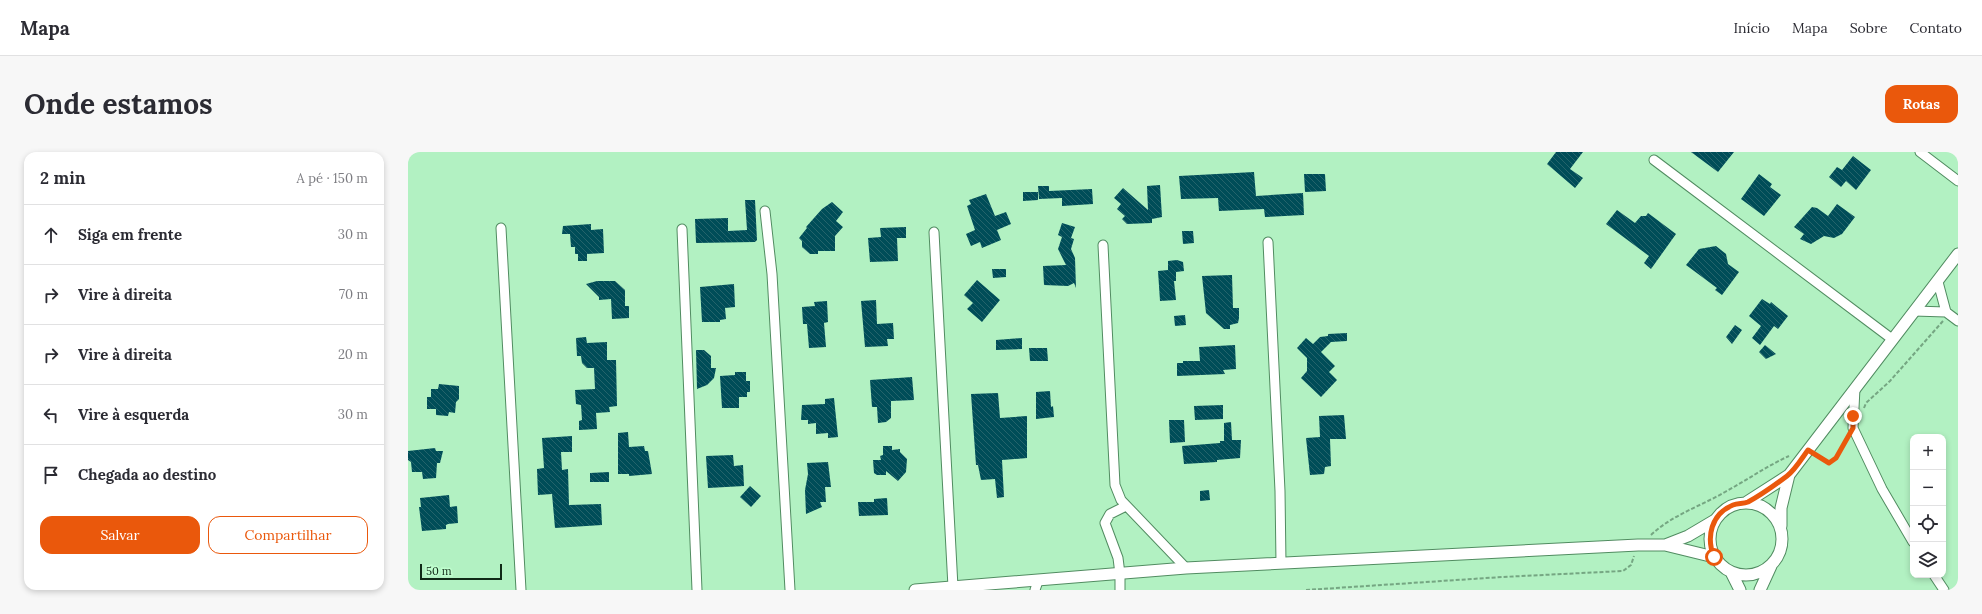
<!DOCTYPE html>
<html lang="pt">
<head>
<meta charset="utf-8">
<style>
  :root { --surface:#fff; --page:#f7f7f7; --text:#2b2b33; --muted:#7c7c81; --line:#e1e1e2; --accent:#ea580c }
  body { margin:0; font-family:Lora,serif; background:var(--page); color:var(--text) }
  .controls { position:absolute; right:12px; bottom:12px; display:grid; overflow:hidden; border-radius:8px; box-shadow:0 2px 6px #0003 }
  .controls button { width:36px; height:36px; display:grid; place-items:center; padding:0; border:0; border-bottom:1px solid var(--line); background:var(--surface); color:var(--text); font:20px sans-serif }
  .scale { position:absolute; left:12px; bottom:10px; width:82px; box-sizing:border-box; padding-left:4px; border:2px solid #102917; border-top:0; font-size:11px; line-height:14px; white-space:nowrap; color:#102917; -webkit-text-stroke:3px #bffece; paint-order:stroke }
  .stop { position:absolute; width:12px; height:12px; margin:-9px; border:3px solid #ea580c; border-radius:50%; background:#fff }
  .stop.end { background:#ea580c; border-color:#fff; box-shadow:0 1px 4px #0008 }
  .list { margin:0; padding:0; list-style:none }
  h2 { display:flex; justify-content:space-between; align-items:center; height:52px; margin:0; padding:0 16px; font-size:17px }
  h2 small { font-size:13px; font-weight:400; color:var(--muted) }
  .list li { display:grid; grid-template-columns:26px 1fr auto; gap:12px; align-items:center; box-sizing:border-box; height:60px; padding:0 16px; border-top:1px solid var(--line) }
  .list b { display:block; font-size:15px; white-space:nowrap }
  .list em { font-size:13px; font-style:normal; color:var(--muted) }
  .actions { display:flex; gap:8px; padding:12px 16px }
  .actions a { flex:1; padding:9px 0; border:1px solid var(--accent); border-radius:12px; text-align:center; font-size:14px; color:var(--accent) }
  .actions .main { background:var(--accent); color:#fff }
  .icon { flex:none; width:22px; height:22px; fill:none; stroke:currentColor; stroke-width:2; stroke-linecap:round; stroke-linejoin:round }
  .map { position:relative; flex:none; width:1550px; height:438px; overflow:hidden; border-radius:12px }
  header { display:flex; align-items:center; gap:24px; box-sizing:border-box; height:56px; padding:0 20px; background:var(--surface); border-bottom:1px solid var(--line) }
  header strong { font-size:19px }
  nav { display:flex; gap:22px; margin-inline-start:auto; font-size:14px }
  .intro { display:flex; align-items:center; justify-content:space-between; box-sizing:border-box; height:96px; padding:0 24px }
  h1 { margin:0; font-size:28px }
  .button { padding:10px 18px; border-radius:12px; background:var(--accent); color:#fff; font-size:14px; font-weight:700 }
  main { display:flex; gap:24px; padding:0 24px }
  aside { flex:1; background:var(--surface); border-radius:12px; box-shadow:0 2px 6px #0003 }
  .map>svg:first-child { display:block }
  .building { fill:url(#building-back-hatch) }
  .lines { fill:none; stroke-linecap:round; stroke-linejoin:round }
  .minor-casing { stroke:#518c61; stroke-width:11 }
  .tertiary-casing { stroke:#518c61; stroke-width:13 }
  .path { stroke:#75a682; stroke-width:2; stroke-dasharray:4 2; stroke-linecap:butt }
  .minor { stroke:#fff; stroke-width:9 }
  .tertiary { stroke:#fff; stroke-width:11 }
  .route { stroke:#ea580c; stroke-width:5 }
</style>
</head>
<body>
<header>
<strong>Mapa</strong>
<nav><a>Início</a><a>Mapa</a><a>Sobre</a><a>Contato</a></nav>
</header>
<div class="intro"><h1>Onde estamos</h1><a class="button">Rotas</a></div>
<main>
<aside>
<h2>2 min<small>A pé · 150 m</small></h2>
<ul class="list">
<li><svg class="icon" aria-label="ahead" viewBox="0 0 24 24"><path d="M12 20V5M6 11l6-6 6 6"/></svg><div><b>Siga em frente</b></div><em>30 m</em></li>
<li><svg class="icon" aria-label="right" viewBox="0 0 24 24"><path d="M7 20v-9h11M14 6l5 5-5 5"/></svg><div><b>Vire à direita</b></div><em>70 m</em></li>
<li><svg class="icon" aria-label="right" viewBox="0 0 24 24"><path d="M7 20v-9h11M14 6l5 5-5 5"/></svg><div><b>Vire à direita</b></div><em>20 m</em></li>
<li><svg class="icon" aria-label="left" viewBox="0 0 24 24"><path d="M17 20v-9H6M10 6l-5 5 5 5"/></svg><div><b>Vire à esquerda</b></div><em>30 m</em></li>
<li><svg class="icon" aria-label="arrive" viewBox="0 0 24 24"><path d="M6 21V4h12l-3 4 3 4H6"/></svg><div><b>Chegada ao destino</b></div></li>
</ul>
<div class="actions"><a class="main">Salvar</a><a>Compartilhar</a></div>
</aside>
<div class="map">
<svg width="1550" height="438" viewBox="0 0 1550 438">
  <defs>
    <pattern id="building-back-hatch" width="6" height="6" patternUnits="userSpaceOnUse"><rect width="6" height="6" fill="#004d58"/><path d="M-1 5l2 2M0 0l6 6M5-1l2 2" fill="none" stroke="#25646b"/></pattern>
  </defs>
  <rect width="100%" height="100%" fill="#b2f1c2"/>
  <!-- building -->
  <path class="building" d="M 1148,0 L 1175,0 L 1162,17 L 1175,26 L 1167,36 L 1139,12 Z
    M 1283,0 L 1326,0 L 1310,20 Z
    M 1445,4 L 1463,18 L 1448,38 L 1438,29 L 1433,35 L 1421,25 L 1429,15 L 1434,18 Z
    M 846,20 L 848,44 L 895,41 L 896,63 L 857,65 L 856,57 L 811,59 L 810,46 L 773,47 L 771,24 Z
    M 896,22 L 917,22 L 918,39 L 897,40 Z
    M 1351,22 L 1364,32 L 1362,35 L 1373,43 L 1356,64 L 1333,47 Z
    M 752,33 L 754,65 L 744,67 L 744,71 L 719,72 L 714,67 L 717,64 L 709,57 L 713,52 L 706,46 L 715,36 L 740,58 L 739,34 Z
    M 630,34 L 641,34 L 641,39 L 684,37 L 685,52 L 654,54 L 654,46 L 631,47 Z
    M 615,40 L 630,40 L 630,48 L 615,49 Z
    M 578,42 L 587,64 L 598,60 L 603,72 L 589,78 L 593,88 L 574,96 L 572,90 L 563,94 L 558,82 L 567,78 L 559,54 L 563,52 L 561,48 Z
    M 337,48 L 347,48 L 349,88 L 347,90 L 288,91 L 287,67 L 320,66 L 320,79 L 339,78 Z
    M 424,50 L 435,60 L 428,69 L 435,75 L 427,84 L 427,99 L 410,99 L 410,102 L 402,102 L 394,95 L 394,89 L 391,86 L 399,76 L 398,75 L 414,57 Z
    M 1429,52 L 1447,65 L 1434,82 L 1426,86 L 1416,84 L 1403,92 L 1392,87 L 1396,82 L 1386,75 L 1404,55 L 1409,56 L 1420,64 Z
    M 1209,58 L 1227,71 L 1233,64 L 1238,64 L 1240,61 L 1268,82 L 1243,117 L 1236,111 L 1241,104 L 1198,72 Z
    M 654,71 L 667,75 L 663,86 L 666,87 L 663,97 L 667,106 L 668,136 L 666,131 L 660,134 L 636,133 L 635,114 L 658,113 L 650,97 L 654,85 L 650,83 Z
    M 183,72 L 183,78 L 195,77 L 196,101 L 179,102 L 179,109 L 170,109 L 170,102 L 167,102 L 167,95 L 163,95 L 162,82 L 154,82 L 155,74 Z
    M 498,75 L 498,86 L 489,86 L 490,109 L 462,110 L 460,86 L 473,85 L 472,76 Z
    M 774,79 L 785,79 L 786,91 L 775,92 Z
    M 1308,94 L 1318,102 L 1320,112 L 1331,120 L 1314,143 L 1307,138 L 1309,136 L 1278,113 L 1291,97 Z
    M 769,108 L 775,110 L 776,119 L 768,120 L 768,129 L 766,129 L 768,148 L 752,149 L 750,119 L 760,118 L 760,109 Z
    M 584,117 L 598,117 L 598,125 L 585,126 Z
    M 824,123 L 825,156 L 831,156 L 831,166 L 830,171 L 822,173 L 822,177 L 816,177 L 798,161 L 794,124 Z
    M 569,128 L 592,148 L 574,170 L 559,157 L 565,151 L 556,143 Z
    M 189,129 L 207,129 L 217,138 L 217,154 L 221,154 L 221,166 L 204,167 L 203,147 L 191,148 L 191,145 L 178,132 Z
    M 326,132 L 327,155 L 317,156 L 318,167 L 312,168 L 312,170 L 294,170 L 292,135 Z
    M 1354,147 L 1362,152 L 1363,150 L 1380,164 L 1370,177 L 1366,174 L 1352,193 L 1344,186 L 1353,174 L 1341,164 Z
    M 468,148 L 469,172 L 485,171 L 486,187 L 479,187 L 480,194 L 457,195 L 453,149 Z
    M 419,149 L 420,170 L 416,171 L 418,195 L 401,196 L 399,172 L 395,172 L 394,155 L 407,154 L 406,150 Z
    M 777,163 L 778,173 L 767,174 L 766,164 Z
    M 1327,173 L 1334,178 L 1324,192 L 1318,185 Z
    M 939,181 L 939,189 L 923,190 L 913,200 L 927,214 L 921,220 L 929,228 L 913,245 L 893,226 L 899,219 L 899,206 L 889,196 L 898,186 L 905,192 L 912,185 L 920,184 L 920,182 Z
    M 178,185 L 179,191 L 199,190 L 199,208 L 208,208 L 209,254 L 201,255 L 202,260 L 188,261 L 189,277 L 171,278 L 171,269 L 174,268 L 173,253 L 168,252 L 167,238 L 187,237 L 186,216 L 179,216 L 174,211 L 173,204 L 169,204 L 168,186 Z
    M 614,186 L 614,197 L 588,198 L 588,188 Z
    M 827,193 L 828,217 L 815,218 L 817,222 L 769,224 L 769,211 L 775,211 L 775,209 L 792,209 L 791,195 Z
    M 1357,193 L 1368,202 L 1358,207 L 1351,200 Z
    M 621,196 L 639,196 L 640,209 L 622,209 Z
    M 288,198 L 296,198 L 303,204 L 303,216 L 308,216 L 306,226 L 299,233 L 289,237 Z
    M 327,220 L 338,220 L 338,229 L 342,229 L 342,240 L 339,240 L 339,245 L 331,245 L 331,256 L 314,256 L 312,224 L 327,223 Z
    M 504,225 L 506,248 L 483,249 L 483,266 L 478,270 L 470,271 L 469,255 L 464,255 L 462,228 Z
    M 31,232 L 51,234 L 51,247 L 48,250 L 47,261 L 41,260 L 40,264 L 28,263 L 28,257 L 19,257 L 19,245 L 23,245 L 23,237 L 30,237 Z
    M 642,239 L 643,255 L 645,254 L 646,265 L 628,267 L 628,240 Z
    M 590,241 L 592,266 L 619,264 L 619,306 L 594,308 L 596,345 L 589,346 L 587,327 L 573,328 L 570,313 L 568,313 L 563,242 Z
    M 426,246 L 430,285 L 420,286 L 420,281 L 408,282 L 408,271 L 400,272 L 400,268 L 393,268 L 394,253 L 417,252 L 417,247 Z
    M 815,253 L 815,267 L 787,268 L 786,254 Z
    M 936,263 L 938,287 L 922,287 L 923,314 L 917,315 L 916,322 L 902,323 L 898,286 L 912,285 L 911,264 Z
    M 761,268 L 776,268 L 777,290 L 762,291 Z
    M 823,270 L 824,288 L 833,288 L 832,306 L 809,308 L 809,310 L 776,312 L 774,294 L 812,291 L 812,289 L 816,289 L 816,271 Z
    M 220,280 L 221,295 L 236,294 L 237,299 L 240,299 L 244,322 L 221,324 L 221,322 L 210,322 L 210,281 Z
    M 164,284 L 164,300 L 153,300 L 154,318 L 160,317 L 161,353 L 193,352 L 194,373 L 147,376 L 144,342 L 130,343 L 129,317 L 136,316 L 134,286 Z
    M 475,294 L 484,294 L 484,298 L 492,297 L 492,300 L 499,307 L 498,320 L 490,329 L 478,319 L 478,323 L 469,323 L 466,321 L 465,308 L 473,308 L 472,304 L 475,303 Z
    M 27,296 L 28,299 L 35,299 L 32,311 L 29,311 L 28,326 L 15,327 L 14,320 L 4,320 L 3,310 L 0,308 L 0,299 Z
    M 325,303 L 326,314 L 335,313 L 336,334 L 300,336 L 298,304 Z
    M 420,310 L 423,335 L 417,335 L 418,350 L 412,350 L 414,355 L 398,362 L 397,338 L 400,322 L 399,311 Z
    M 201,320 L 201,330 L 182,330 L 182,321 Z
    M 342,334 L 353,344 L 343,355 L 332,345 Z
    M 801,338 L 802,348 L 792,349 L 792,339 Z
    M 41,343 L 42,355 L 49,354 L 50,371 L 40,372 L 38,373 L 38,377 L 14,379 L 11,355 L 13,355 L 12,346 Z
    M 479,346 L 480,363 L 451,364 L 450,350 L 466,350 L 466,347 Z"/>
  <g class="lines">
    <defs>
      <path id="minor" d="M 1512,0 L 1550,29
        M 1246,8 L 1484,187
        M 357,59 L 364,122 L 382,438
        M 93,76 L 113,438
        M 274,77 L 289,438
        M 526,80 L 545,435
        M 860,90 L 872,339 L 873,411
        M 695,93 L 707,333 L 713,348 L 778,416
        M 1530,130 L 1538,160 L 1550,169
        M 1506,159 L 1538,160
        M 1447,236 L 1445,276 L 1474,337 L 1505,390
        M 1526,423 L 1536,438
        M 627,438 L 630,429
        M 712,438 L 712,422 L 710,406 L 697,371 L 702,362 L 718,354"/>
      <path id="tertiary" d="M 1339,350 L 1381,323 L 1550,102
        M1302 387a36 36 0 1 1 72 0a36 36 0 1 1-72 0Z
        M 1373,374 L 1373,356 L 1381,323
        M 1257,393 L 1280,384 L 1307,368
        M 1323,420 L 1332,438
        M 507,438 L 778,416 L 1230,393 L 1257,393 L 1306,405
        M 1352,438 L 1363,414"/>
    </defs>
    <!-- minor casing -->
    <use href="#minor" class="minor-casing"/>
    <!-- tertiary casing -->
    <use href="#tertiary" class="tertiary-casing"/>
    <!-- path -->
    <path class="path" d="M 1456,256 L 1458,251 L 1482,229 L 1535,169
      M 1409,303 L 1421,311 L 1428,306 L 1439,286
      M 1243,383 C 1264,363 1293,354 1317,340 C 1339,328 1359,314 1381,304
      M 898,438 L 1094,425 L 1215,419 L 1223,413 L 1226,404"/>
    <!-- minor -->
    <use href="#minor" class="minor"/>
    <!-- tertiary -->
    <use href="#tertiary" class="tertiary"/>
  </g>
  <g class="lines">
    <!-- route -->
    <path class="route" d="M 1306,405 C 1298,385 1303,362 1325,353 C 1330,351 1335,352 1340,350 C 1353,343 1367,333 1379,324 C 1387,318 1394,306 1400,298 L 1421,311 L 1428,306 L 1445,276 L 1445,264"/>
  </g>
</svg>
<div class="controls">
<button>+</button>
<button>−</button>
<button><svg class="icon" aria-label="locate" viewBox="0 0 24 24"><circle cx="12" cy="12" r="6"/><path d="M12 2v4M12 18v4M2 12h4M18 12h4"/></svg></button>
<button><svg class="icon" aria-label="layers" viewBox="0 0 24 24"><path d="M12 4l9 5-9 5-9-5zM3 14l9 5 9-5"/></svg></button>
</div>
<div class="scale">50 m</div>
<div class="stop" style="left:1306px;top:405px"></div>
<div class="stop end" style="left:1445px;top:264px"></div>
</div>
</main>
</body>
</html>
